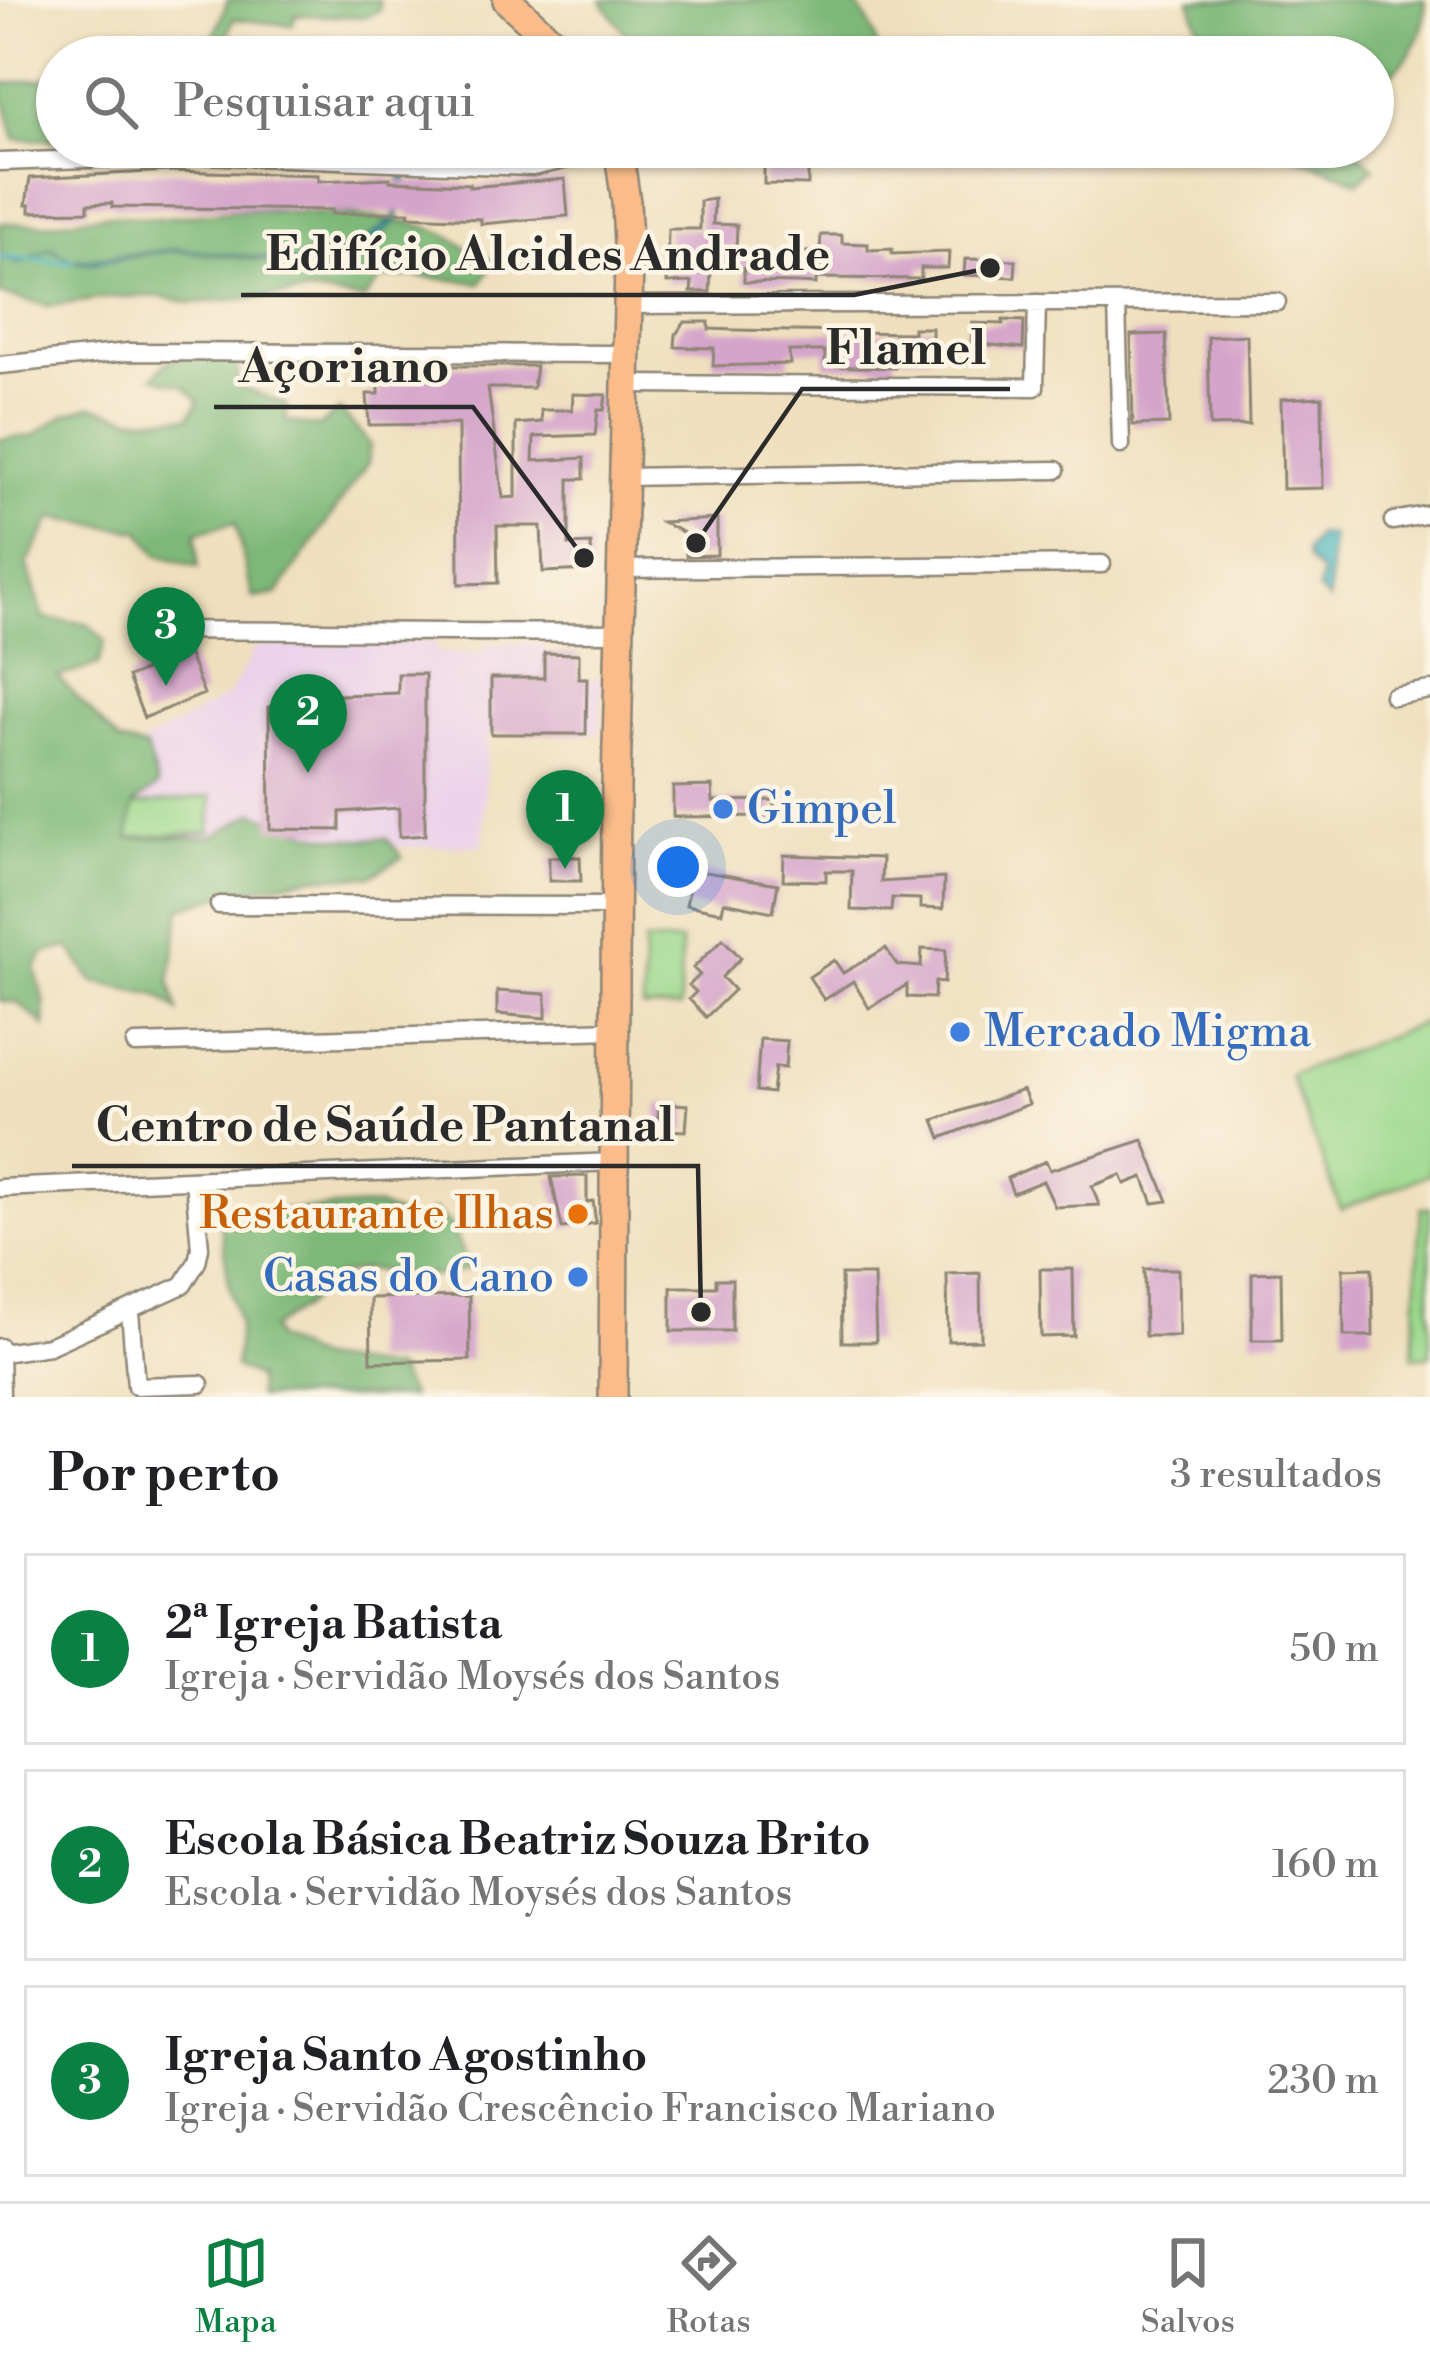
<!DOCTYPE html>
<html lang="pt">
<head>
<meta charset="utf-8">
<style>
  :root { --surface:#fff; --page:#f2f2f2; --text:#202124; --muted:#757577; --line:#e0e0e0; --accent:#0b8043 }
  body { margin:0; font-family:"Libre Bodoni",serif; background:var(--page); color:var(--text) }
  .you { position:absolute; left:678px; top:867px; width:42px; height:42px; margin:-30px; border:9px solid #fff; border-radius:50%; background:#1a73e8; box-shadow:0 0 0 18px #1a73e833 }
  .badge { display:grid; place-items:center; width:78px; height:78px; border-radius:50%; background:var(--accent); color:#fff; font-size:39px; font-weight:700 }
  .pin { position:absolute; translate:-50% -99px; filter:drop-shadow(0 3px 6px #0008) }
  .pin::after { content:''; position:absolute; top:63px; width:42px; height:36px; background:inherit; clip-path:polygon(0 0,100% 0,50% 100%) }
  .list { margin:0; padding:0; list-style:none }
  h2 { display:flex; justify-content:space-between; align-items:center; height:156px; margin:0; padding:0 48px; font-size:51px }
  h2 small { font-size:39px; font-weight:400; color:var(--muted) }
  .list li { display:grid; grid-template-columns:78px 1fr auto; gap:36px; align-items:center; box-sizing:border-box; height:192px; margin:0 24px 24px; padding:0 24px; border:3px solid var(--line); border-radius:0px }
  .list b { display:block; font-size:45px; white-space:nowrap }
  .list p { margin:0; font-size:39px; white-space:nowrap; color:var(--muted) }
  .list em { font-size:39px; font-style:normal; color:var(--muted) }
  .icon { flex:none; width:66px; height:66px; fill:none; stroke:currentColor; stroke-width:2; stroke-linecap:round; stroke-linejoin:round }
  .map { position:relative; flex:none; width:1430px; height:1397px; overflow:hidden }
  .search { position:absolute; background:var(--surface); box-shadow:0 3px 9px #0004; left:36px; right:36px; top:36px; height:132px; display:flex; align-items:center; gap:30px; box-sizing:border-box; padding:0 42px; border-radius:66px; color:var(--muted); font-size:45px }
  .sheet { height:804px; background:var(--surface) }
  nav { display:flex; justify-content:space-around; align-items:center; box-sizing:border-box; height:168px; border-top:3px solid var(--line); background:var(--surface); font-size:33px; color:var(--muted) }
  nav a { display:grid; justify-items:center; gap:6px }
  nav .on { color:var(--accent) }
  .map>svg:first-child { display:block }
  .built { fill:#ecd1ea }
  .green { fill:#9cd88d; stroke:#64825c; stroke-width:3 }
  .forest { fill:#7db878; stroke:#547252; stroke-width:3 }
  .water { fill:#45b5be; stroke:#387074; stroke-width:3 }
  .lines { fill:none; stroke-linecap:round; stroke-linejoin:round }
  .stream { stroke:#45b5be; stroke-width:4.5 }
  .building { fill:#d4a4ca }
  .minor-casing { stroke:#8d8574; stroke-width:21 }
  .primary-casing { stroke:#8d8574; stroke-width:32 }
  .minor { stroke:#fff; stroke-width:16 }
  .primary { stroke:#f9bc8a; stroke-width:27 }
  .shop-dot { fill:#3f7fe0; stroke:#fcf5e5; stroke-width:4.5 }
  .food-dot { fill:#e8710a; stroke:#fcf5e5; stroke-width:4.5 }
  .labels { text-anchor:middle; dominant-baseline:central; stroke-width:9; stroke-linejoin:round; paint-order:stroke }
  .shop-label { font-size:45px; fill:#366cbe; stroke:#fcf5e5; text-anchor:start }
  .food-label { font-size:45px; fill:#c56008; stroke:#fcf5e5; text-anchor:end }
  .leader { fill:none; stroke:#2b2b2b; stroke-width:4.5 }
  .callout-dot { fill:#2b2b2b; stroke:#fcf5e5; stroke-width:4.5 }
  .callout-label { font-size:48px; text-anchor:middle; font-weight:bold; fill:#2b2b2b; stroke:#fcf5e5; stroke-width:9; stroke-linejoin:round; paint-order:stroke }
</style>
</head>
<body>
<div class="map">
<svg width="1430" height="1397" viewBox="0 0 1430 1397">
  <rect width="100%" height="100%" fill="#fcf5e5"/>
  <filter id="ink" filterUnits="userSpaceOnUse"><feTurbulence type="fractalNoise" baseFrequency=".00833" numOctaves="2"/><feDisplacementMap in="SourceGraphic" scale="24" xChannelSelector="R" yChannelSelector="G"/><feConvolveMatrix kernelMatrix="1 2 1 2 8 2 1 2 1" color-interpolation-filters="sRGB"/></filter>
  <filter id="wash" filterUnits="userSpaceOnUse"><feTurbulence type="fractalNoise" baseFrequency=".004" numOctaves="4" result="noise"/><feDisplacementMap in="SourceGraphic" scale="48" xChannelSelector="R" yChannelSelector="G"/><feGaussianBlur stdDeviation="2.7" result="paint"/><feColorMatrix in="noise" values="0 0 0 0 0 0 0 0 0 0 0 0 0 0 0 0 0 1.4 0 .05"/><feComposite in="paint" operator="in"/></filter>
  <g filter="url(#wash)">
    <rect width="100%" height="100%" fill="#efdfbe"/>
    <!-- built -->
    <path class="built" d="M 436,641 L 437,652 L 484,654 L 485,643 L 544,643 L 544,678 L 602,679 L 600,734 L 487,734 L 483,845 L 114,854 L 115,804 L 145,742 L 229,695 L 257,646 Z"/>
    <!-- green -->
    <path class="green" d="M 212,796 L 210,832 L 127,838 L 128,806 Z
      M 644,942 L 681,942 L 680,1008 L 643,1008 Z
      M 1430,1020 L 1430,1174 L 1341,1209 L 1290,1075 Z
      M 1421,1208 L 1430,1208 L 1430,1356 L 1413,1357 Z"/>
    <!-- forest -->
    <path class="forest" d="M 228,0 L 379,0 L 380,10 L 366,17 L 295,15 L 293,25 L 233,19 L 220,57 L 206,57 Z
      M 601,0 L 847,0 C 865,8 878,38 878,57 L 621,57 L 625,33 Z
      M 1190,0 L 1424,0 C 1430,38 1401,70 1373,87 L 1373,57 L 1209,57 Z
      M 57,77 L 57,140 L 15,139 L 0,84 Z
      M 1283,147 L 1350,147 L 1375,167 L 1359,182 L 1287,153 Z
      M 245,210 C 299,214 398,212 445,234 C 467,245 466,254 495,260 L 481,283 L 415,276 L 382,278 L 364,300 L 313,293 L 191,303 L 157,296 L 115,297 L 49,306 L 0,294 L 0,223 L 45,224 L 103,215 L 160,218 Z
      M 188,355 L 236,360 L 239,387 L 286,404 L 286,421 L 319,427 L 340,410 L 370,444 L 368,463 L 277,594 L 253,598 L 235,523 L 196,533 L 198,567 L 158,555 L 140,531 L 52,518 L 27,564 L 44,619 L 87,623 L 105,641 L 98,665 L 58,677 L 119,742 L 146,748 L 158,786 L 134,804 L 128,838 L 213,837 L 255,812 C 304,834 333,843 387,838 L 402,857 L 371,876 L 313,877 L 232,892 L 181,908 L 170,982 L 178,1011 L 158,995 L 93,982 L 69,947 L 44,953 L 35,969 L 44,1000 L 45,1026 L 18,1003 L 0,1001 L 0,439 L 33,436 L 64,415 L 91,406 L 135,418 L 189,417 L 199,401 L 184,386 L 153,377 L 167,362 Z
      M 377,1206 L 418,1223 L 433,1210 L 450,1225 L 470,1269 L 436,1276 L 364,1269 L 321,1280 L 309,1303 L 271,1328 L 275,1339 L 318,1359 L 396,1370 L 411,1397 L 258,1397 L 257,1378 L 235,1367 L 239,1324 L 230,1291 L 220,1221 L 250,1229 L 266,1211 Z"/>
    <!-- water -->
    <path class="water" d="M 402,174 L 408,175 L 398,220 C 322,289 266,254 177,251 C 146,250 105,267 75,262 C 68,261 60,252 52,249 C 27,256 30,269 1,258 L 0,255 L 18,264 L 52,248 L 72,261 L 178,249 L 287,261 L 320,259 L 354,248 L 391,221 L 396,214 Z
      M 1317,535 L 1331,535 L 1329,601 L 1318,590 L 1322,573 L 1308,560 L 1306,551 Z"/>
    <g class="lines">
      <!-- stream -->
      <path class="stream" d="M 0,257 L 72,262"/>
    </g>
    <g id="blocks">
      <!-- building -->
      <path class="building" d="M 764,147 L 808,147 L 808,185 L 764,184 Z
        M 171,171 L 318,175 L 318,181 L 390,178 L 390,181 L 469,184 L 469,187 L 565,179 L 568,216 L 481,224 L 481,219 L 408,216 L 409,212 L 332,214 L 332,210 L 112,207 L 112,203 L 88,204 L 88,211 L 30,212 L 30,205 L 26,205 L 30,178 Z
        M 714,199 L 713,224 L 737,225 L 736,252 L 760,252 L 760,258 L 790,258 L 790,252 L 820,252 L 821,235 L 842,235 L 842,243 L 868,244 L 868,250 L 892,249 L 892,254 L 949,252 L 948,268 L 921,268 L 921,279 L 816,278 L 816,284 L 797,283 L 744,282 L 744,268 L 711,266 L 710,292 L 691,292 L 692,282 L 667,283 L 668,229 L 700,229 L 700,201 Z
        M 965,259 L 1016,260 L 1015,277 L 964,275 Z
        M 1003,320 L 1024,321 L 1023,348 L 971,343 L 972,323 L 1003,324 Z
        M 685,322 L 709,322 L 709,329 L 735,330 L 913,333 L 913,328 L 932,328 L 932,356 L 895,357 L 895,368 L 857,367 L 825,366 L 825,351 L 789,351 L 790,364 L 713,366 L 714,348 L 675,347 L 676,334 Z
        M 1166,334 L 1169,424 L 1133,425 L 1131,335 Z
        M 1247,335 L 1249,425 L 1210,426 L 1208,337 Z
        M 379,366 L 536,366 L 533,388 L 488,388 L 503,498 L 516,497 L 516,424 L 542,422 L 541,410 L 572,410 L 573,394 L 606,395 L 604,410 L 598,410 L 595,435 L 534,437 L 533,461 L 584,458 L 584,479 L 569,479 L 569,545 L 591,544 L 592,570 L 543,572 L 541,526 L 497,526 L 498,583 L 459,584 L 458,424 L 369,425 L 367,394 L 379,394 Z
        M 1322,397 L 1323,488 L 1283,489 L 1281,399 Z
        M 717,519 L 717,555 L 686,556 L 686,534 L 662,522 Z
        M 188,653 L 204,694 L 144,718 L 128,677 Z
        M 544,653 L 579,654 L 579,678 L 587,678 L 586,734 L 491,734 L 491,678 L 544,678 Z
        M 398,674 L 425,674 L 425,835 L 399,837 L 399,808 L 340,812 L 340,830 L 270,829 L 269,707 L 313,705 L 313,696 L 398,693 Z
        M 712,786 L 713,801 L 774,800 L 774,816 L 673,817 L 673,787 Z
        M 784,855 L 882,858 L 881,882 L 944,878 L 943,909 L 920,908 L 920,899 L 892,898 L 891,911 L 851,910 L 852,871 L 826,871 L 826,881 L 783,880 Z
        M 549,857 L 580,857 L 581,881 L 549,881 Z
        M 693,870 L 778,884 L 773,912 L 724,902 L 722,912 L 686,905 Z
        M 723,939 L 741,958 L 722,977 L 734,990 L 706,1017 L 689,999 L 696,992 L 689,985 L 700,975 L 693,968 Z
        M 886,948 L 897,965 L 921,967 L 922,949 L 946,950 L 944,983 L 935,982 L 934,998 L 907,997 L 907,985 L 869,1008 L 853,981 L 824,1000 L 809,977 L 834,960 L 843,973 Z
        M 497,991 L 546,994 L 546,1018 L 497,1014 Z
        M 760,1039 L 787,1041 L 785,1068 L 775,1067 L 772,1093 L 756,1091 Z
        M 1023,1090 L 1029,1104 L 941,1138 L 934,1120 Z
        M 659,1103 L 688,1105 L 686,1131 L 657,1130 Z
        M 1143,1140 L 1168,1201 L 1153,1203 L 1143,1177 L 1125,1184 L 1121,1175 L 1092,1186 L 1099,1205 L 1055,1207 L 1043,1181 L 1013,1193 L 1007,1178 L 1046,1161 L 1050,1170 Z
        M 587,1176 L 587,1202 L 593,1201 L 596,1223 L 562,1228 L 551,1177 Z
        M 1372,1268 L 1373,1336 L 1344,1336 L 1343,1269 Z
        M 1040,1269 L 1073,1269 L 1074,1336 L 1041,1337 Z
        M 1144,1269 L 1178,1269 L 1179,1336 L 1145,1336 Z
        M 1281,1272 L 1282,1340 L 1252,1340 L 1252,1273 Z
        M 980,1273 L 981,1340 L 948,1341 L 947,1274 Z
        M 841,1275 L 874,1275 L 876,1342 L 842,1342 Z
        M 716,1279 L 732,1279 L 732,1331 L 671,1331 L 671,1287 L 716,1287 Z
        M 469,1296 L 470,1360 L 371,1362 L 370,1298 Z"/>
    </g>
  </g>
  <g filter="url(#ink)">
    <use href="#blocks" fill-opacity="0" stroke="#8d8574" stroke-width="3"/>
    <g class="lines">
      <defs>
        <path id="minor" d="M 0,162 L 202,155 L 533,167 L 618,148
          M 1117,303 L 1121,445
          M 628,305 L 1277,302
          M 0,365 L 128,352 L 625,354
          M 624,384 L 1035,387 L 1037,303
          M 621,477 L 1056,470
          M 1393,521 L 1430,514
          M 620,569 L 1102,564
          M 153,630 L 620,633
          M 1393,696 L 1430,690
          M 219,905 L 615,906
          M 135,1044 L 615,1030
          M 0,1188 L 614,1162
          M 130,1311 L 136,1386 L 200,1384
          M 0,1347 L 1,1397
          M 2,1353 L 49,1346 L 183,1285 L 197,1262 L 200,1248 L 194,1180"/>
        <path id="primary" d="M 507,0 L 569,57
          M 613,1397 L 616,786 L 629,265 L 626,202 L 618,147"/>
      </defs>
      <!-- minor casing -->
      <use href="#minor" class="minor-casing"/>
      <!-- primary casing -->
      <use href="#primary" class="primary-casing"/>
      <!-- minor -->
      <use href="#minor" class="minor"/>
      <!-- primary -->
      <use href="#primary" class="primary"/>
    </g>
  </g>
  <!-- markers -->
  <g class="shop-dot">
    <circle cx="723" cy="809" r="12"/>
    <circle cx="960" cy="1032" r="12"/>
    <circle cx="578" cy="1277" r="12"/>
  </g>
  <circle class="food-dot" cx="578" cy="1214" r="12"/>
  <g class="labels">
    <!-- shop labels -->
    <g class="shop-label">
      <text x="747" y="809">Gimpel</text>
      <text x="984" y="1032">Mercado Migma</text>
      <text x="554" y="1277" text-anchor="end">Casas do Cano</text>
    </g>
    <!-- food labels -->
    <g class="food-label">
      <text x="554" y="1214">Restaurante Ilhas</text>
    </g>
  </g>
  <!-- callouts -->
  <path class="leader" d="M990 268L854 295H241M696 543L802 389H1010M584 558L473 407H214M701 1312L698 1166H72"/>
  <g class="callout-dot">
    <circle cx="990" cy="268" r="12"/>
    <circle cx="696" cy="543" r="12"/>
    <circle cx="584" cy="558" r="12"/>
    <circle cx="701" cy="1312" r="12"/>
  </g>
  <g class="callout-label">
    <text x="548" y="270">Edifício Alcides Andrade</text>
    <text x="906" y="364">Flamel</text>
    <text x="344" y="382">Açoriano</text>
    <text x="385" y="1141">Centro de Saúde Pantanal</text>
  </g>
</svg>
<div class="you"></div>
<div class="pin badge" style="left:565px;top:869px">1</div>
<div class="pin badge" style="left:308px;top:773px">2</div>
<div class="pin badge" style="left:166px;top:686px">3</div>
<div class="search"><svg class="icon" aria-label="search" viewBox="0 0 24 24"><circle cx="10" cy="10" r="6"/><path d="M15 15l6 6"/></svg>Pesquisar aqui</div>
</div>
<section class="sheet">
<h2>Por perto<small>3 resultados</small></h2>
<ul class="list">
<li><span class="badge">1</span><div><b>2ª Igreja Batista</b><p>Igreja · Servidão Moysés dos Santos</p></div><em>50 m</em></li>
<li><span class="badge">2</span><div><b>Escola Básica Beatriz Souza Brito</b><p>Escola · Servidão Moysés dos Santos</p></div><em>160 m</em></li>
<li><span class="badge">3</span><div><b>Igreja Santo Agostinho</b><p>Igreja · Servidão Crescêncio Francisco Mariano</p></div><em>230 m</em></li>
</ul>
</section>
<nav>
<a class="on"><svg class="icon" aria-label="map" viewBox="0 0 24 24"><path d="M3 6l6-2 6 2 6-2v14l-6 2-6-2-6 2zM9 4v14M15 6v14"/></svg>Mapa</a>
<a><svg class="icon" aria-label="directions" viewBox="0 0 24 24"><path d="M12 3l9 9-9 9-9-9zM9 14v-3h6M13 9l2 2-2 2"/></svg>Rotas</a>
<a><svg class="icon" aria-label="saved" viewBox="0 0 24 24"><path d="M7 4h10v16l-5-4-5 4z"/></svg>Salvos</a>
</nav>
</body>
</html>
